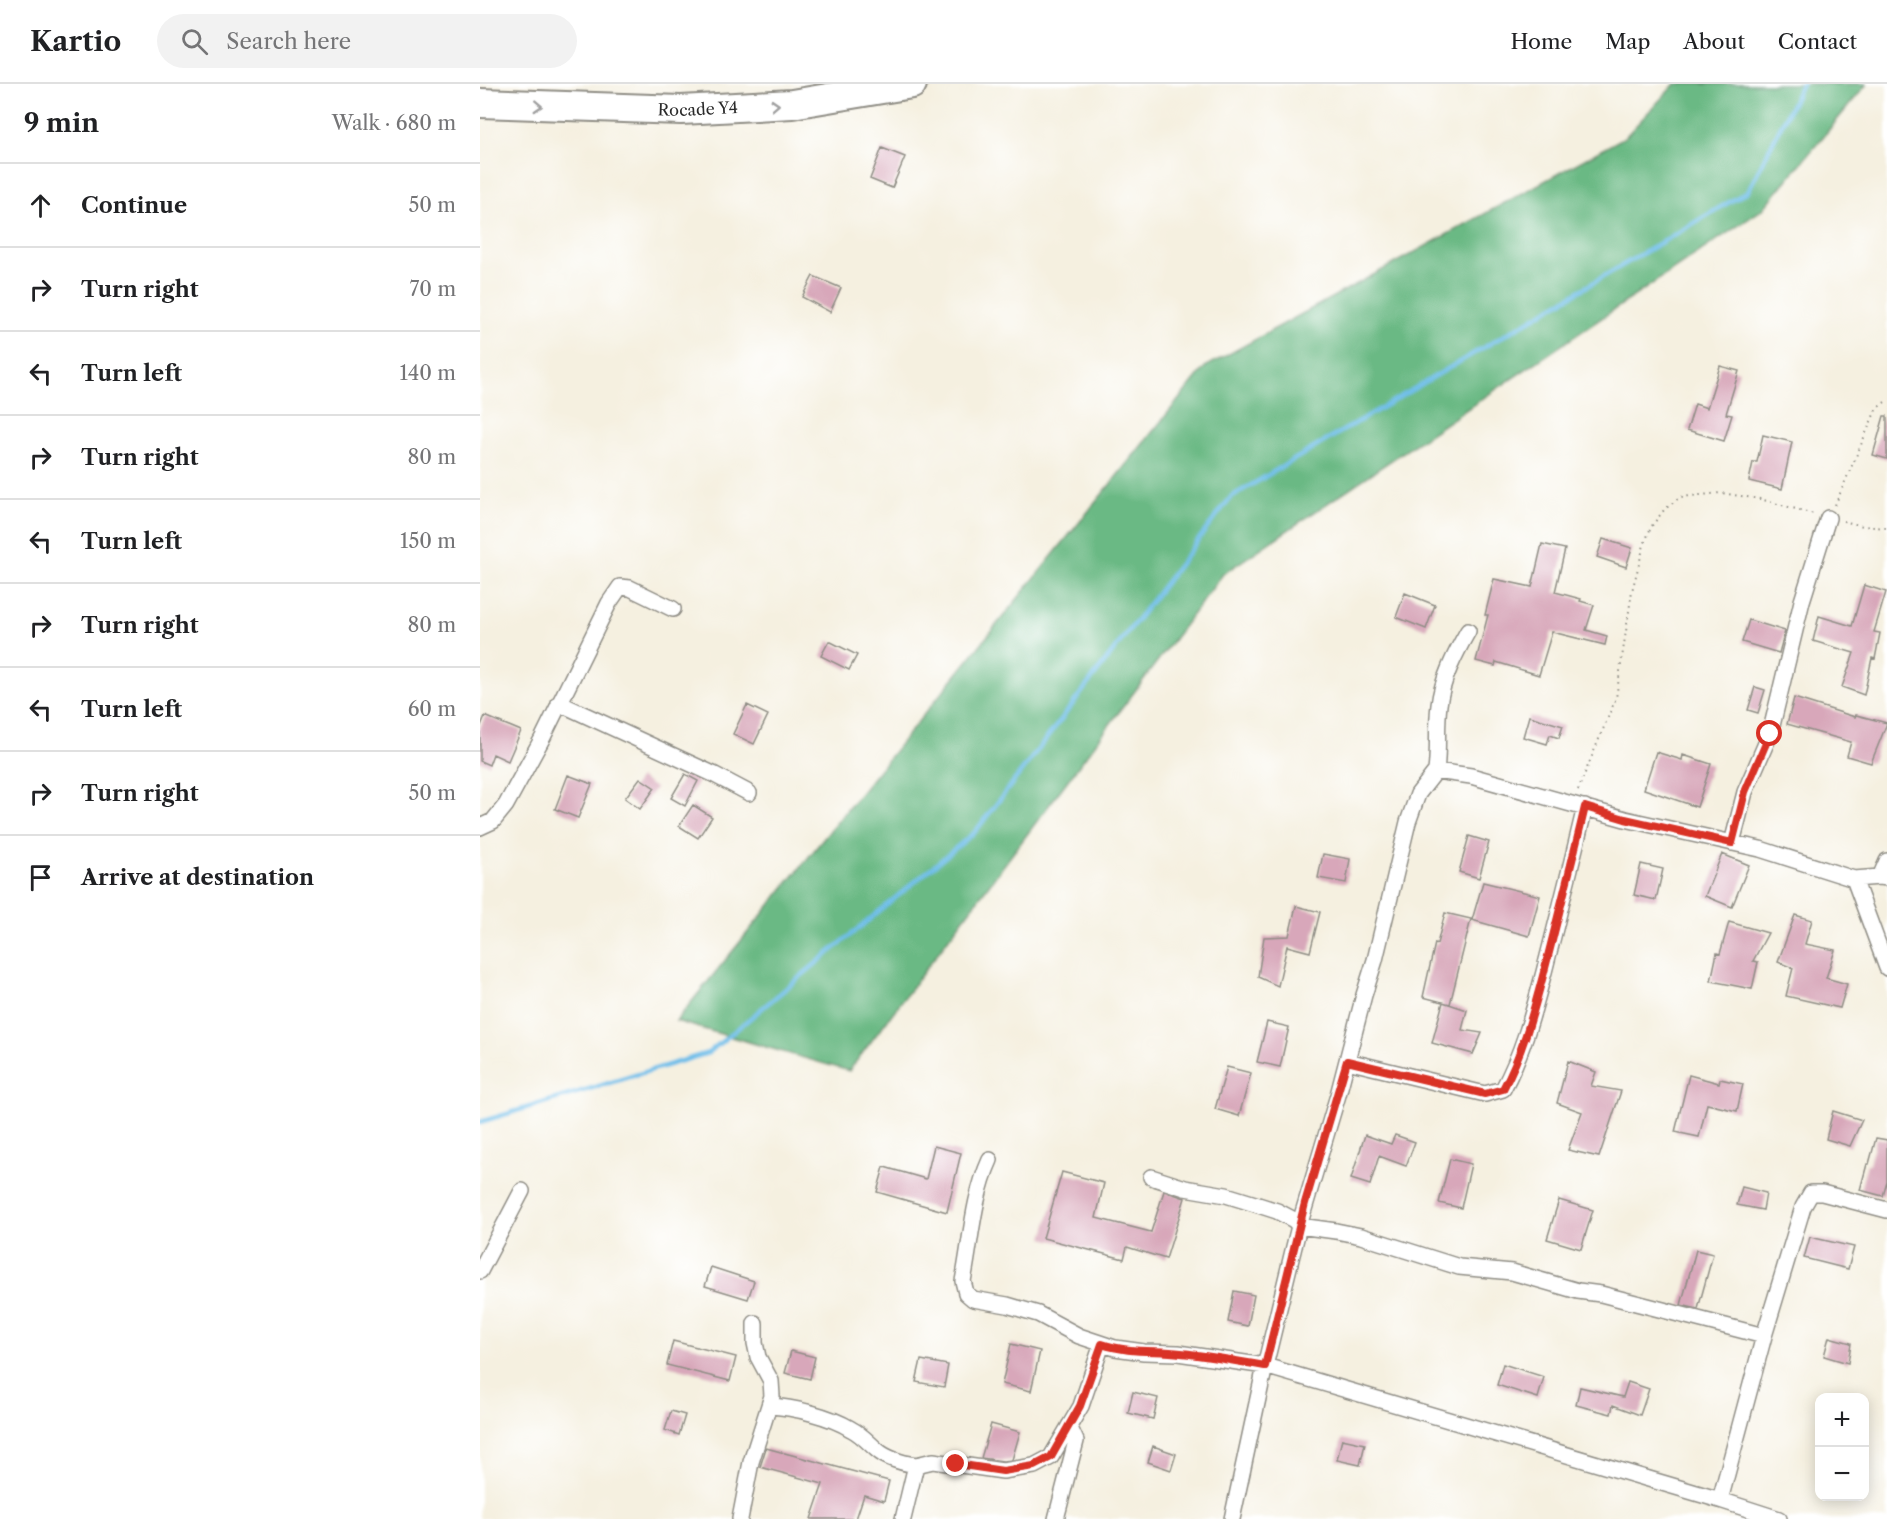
<!DOCTYPE html>
<html lang="en">
<head>
<meta charset="utf-8">
<style>
  :root { --surface:#fff; --page:#f2f2f2; --text:#202124; --muted:#757577; --line:#e0e0e0 }
  body { margin:0; font-family:"Libre Caslon Text",serif; background:var(--page); color:var(--text) }
  .controls { position:absolute; right:18px; bottom:18px; display:grid; overflow:hidden; border-radius:12px; box-shadow:0 3px 15px #0003 }
  .controls button { width:54px; height:54px; display:grid; place-items:center; padding:0; border:0; border-bottom:2px solid var(--line); background:var(--surface); color:var(--text); font:30px sans-serif }
  .stop { position:absolute; width:18px; height:18px; margin:-14px; border:4px solid #d93025; border-radius:50%; background:#fff }
  .stop.end { background:#d93025; border-color:#fff; box-shadow:0 2px 6px #0008 }
  .list { margin:0; padding:0; list-style:none }
  h2 { display:flex; justify-content:space-between; align-items:center; height:78px; margin:0; padding:0 24px; font-size:26px }
  h2 small { font-size:20px; font-weight:400; color:var(--muted) }
  .list li { display:grid; grid-template-columns:39px 1fr auto; gap:18px; align-items:center; box-sizing:border-box; height:84px; padding:0 24px; border-top:2px solid var(--line) }
  .list b { display:block; font-size:22px; white-space:nowrap }
  .list em { font-size:20px; font-style:normal; color:var(--muted) }
  .icon { flex:none; width:33px; height:33px; fill:none; stroke:currentColor; stroke-width:2; stroke-linecap:round; stroke-linejoin:round }
  .map { position:relative; flex:none; width:1407px; height:1435px; overflow:hidden }
  header { display:flex; align-items:center; gap:36px; box-sizing:border-box; height:84px; padding:0 30px; background:var(--surface); border-bottom:2px solid var(--line) }
  header strong { font-size:28px }
  nav { display:flex; gap:33px; margin-inline-start:auto; font-size:21px }
  .search { width:420px; height:54px; background:var(--page); display:flex; align-items:center; gap:15px; box-sizing:border-box; padding:0 21px; border-radius:33px; color:var(--muted); font-size:22px }
  main { display:flex }
  aside { flex:1; background:var(--surface) }
  .map>svg:first-child { display:block }
  .forest { fill:#6bb984; stroke:#4b7258; stroke-width:1.5 }
  .lines { fill:none; stroke-linecap:round; stroke-linejoin:round }
  .stream { stroke:#6ebee9; stroke-width:4.5 }
  .building { fill:#d8a7ba }
  .street-casing { stroke:#908e86; stroke-width:18 }
  .highway-casing { stroke:#908e86; stroke-width:32 }
  .path { stroke:#908e86; stroke-width:2; stroke-dasharray:1.5 4.5; stroke-linecap:butt }
  .street { stroke:#fff; stroke-width:15 }
  .highway { stroke:#fff; stroke-width:28 }
  .oneway { stroke:#a0a0a0 }
  .route { stroke:#d93025; stroke-width:8 }
  .labels { text-anchor:middle; dominant-baseline:central; stroke-width:6; stroke-linejoin:round; paint-order:stroke }
  .street-label { font-size:16px; fill:#2b2b2b; stroke:#fff }
</style>
</head>
<body>
<header>
<strong>Kartio</strong>
<div class="search"><svg class="icon" aria-label="search" viewBox="0 0 24 24"><circle cx="10" cy="10" r="6"/><path d="M15 15l6 6"/></svg>Search here</div>
<nav><a>Home</a><a>Map</a><a>About</a><a>Contact</a></nav>
</header>
<main>
<aside>
<h2>9 min<small>Walk · 680 m</small></h2>
<ul class="list">
<li><svg class="icon" aria-label="ahead" viewBox="0 0 24 24"><path d="M12 20V5M6 11l6-6 6 6"/></svg><div><b>Continue</b></div><em>50 m</em></li>
<li><svg class="icon" aria-label="right" viewBox="0 0 24 24"><path d="M7 20v-9h11M14 6l5 5-5 5"/></svg><div><b>Turn right</b></div><em>70 m</em></li>
<li><svg class="icon" aria-label="left" viewBox="0 0 24 24"><path d="M17 20v-9H6M10 6l-5 5 5 5"/></svg><div><b>Turn left</b></div><em>140 m</em></li>
<li><svg class="icon" aria-label="right" viewBox="0 0 24 24"><path d="M7 20v-9h11M14 6l5 5-5 5"/></svg><div><b>Turn right</b></div><em>80 m</em></li>
<li><svg class="icon" aria-label="left" viewBox="0 0 24 24"><path d="M17 20v-9H6M10 6l-5 5 5 5"/></svg><div><b>Turn left</b></div><em>150 m</em></li>
<li><svg class="icon" aria-label="right" viewBox="0 0 24 24"><path d="M7 20v-9h11M14 6l5 5-5 5"/></svg><div><b>Turn right</b></div><em>80 m</em></li>
<li><svg class="icon" aria-label="left" viewBox="0 0 24 24"><path d="M17 20v-9H6M10 6l-5 5 5 5"/></svg><div><b>Turn left</b></div><em>60 m</em></li>
<li><svg class="icon" aria-label="right" viewBox="0 0 24 24"><path d="M7 20v-9h11M14 6l5 5-5 5"/></svg><div><b>Turn right</b></div><em>50 m</em></li>
<li><svg class="icon" aria-label="arrive" viewBox="0 0 24 24"><path d="M6 21V4h12l-3 4 3 4H6"/></svg><div><b>Arrive at destination</b></div></li>
</ul>
</aside>
<div class="map">
<svg width="1407" height="1435" viewBox="0 0 1407 1435">
  <rect width="100%" height="100%" fill="#fff"/>
  <filter id="ink" filterUnits="userSpaceOnUse"><feTurbulence type="fractalNoise" baseFrequency=".0167" numOctaves="2"/><feDisplacementMap in="SourceGraphic" scale="12" xChannelSelector="R" yChannelSelector="G"/><feConvolveMatrix kernelMatrix="1 2 1 2 8 2 1 2 1" color-interpolation-filters="sRGB"/></filter>
  <filter id="wash" filterUnits="userSpaceOnUse"><feTurbulence type="fractalNoise" baseFrequency=".008" numOctaves="4" result="noise"/><feDisplacementMap in="SourceGraphic" scale="24" xChannelSelector="R" yChannelSelector="G"/><feGaussianBlur stdDeviation="1.35" result="paint"/><feColorMatrix in="noise" values="0 0 0 0 0 0 0 0 0 0 0 0 0 0 0 0 0 1.4 0 .05"/><feComposite in="paint" operator="in"/></filter>
  <g filter="url(#wash)">
    <rect width="100%" height="100%" fill="#f5f0e0"/>
    <!-- forest -->
    <path class="forest" d="M 1195,0 L 1387,0 L 1283,125 L 743,490 L 369,987 L 196,937 L 725,283 L 1145,53 Z"/>
    <g class="lines">
      <!-- stream -->
      <path class="stream" d="M 0,1038 L 228,969 L 495,748 L 751,413 L 1268,107 L 1322,0"/>
    </g>
    <g id="blocks">
      <!-- building -->
      <path class="building" d="M 402,64 L 425,73 L 412,104 L 390,95 Z
        M 333,192 L 361,204 L 350,228 L 322,213 Z
        M 1240,282 L 1259,287 L 1246,330 L 1252,331 L 1244,357 L 1207,346 L 1215,320 L 1227,324 Z
        M 1404,332 L 1407,332 L 1407,375 L 1393,371 Z
        M 1283,351 L 1312,358 L 1302,405 L 1269,397 L 1273,378 L 1277,378 Z
        M 1123,455 L 1152,464 L 1146,483 L 1117,473 Z
        M 1062,460 L 1085,465 L 1075,508 L 1101,515 L 1100,517 L 1114,521 L 1106,546 L 1127,552 L 1125,561 L 1072,548 L 1059,591 L 1016,578 L 1015,582 L 996,577 L 1008,531 L 1005,531 L 1014,495 L 1052,503 Z
        M 1384,501 L 1406,508 L 1394,548 L 1400,549 L 1395,575 L 1392,574 L 1384,611 L 1362,603 L 1374,569 L 1333,557 L 1339,532 L 1372,542 Z
        M 925,509 L 955,521 L 946,545 L 916,533 Z
        M 1269,536 L 1305,547 L 1299,569 L 1262,558 Z
        M 349,557 L 377,571 L 369,586 L 341,572 Z
        M 1275,603 L 1285,606 L 1278,629 L 1268,626 Z
        M 1314,614 L 1375,633 L 1376,631 L 1407,639 L 1391,679 L 1367,672 L 1371,658 L 1307,640 Z
        M 267,621 L 288,631 L 274,660 L 253,650 Z
        M 5,632 L 41,647 L 28,677 L 13,670 L 9,681 L 0,677 L 0,644 Z
        M 1049,632 L 1083,642 L 1079,654 L 1070,651 L 1067,660 L 1043,653 Z
        M 1176,668 L 1202,676 L 1203,671 L 1231,680 L 1217,723 L 1164,705 Z
        M 205,690 L 218,697 L 205,722 L 191,714 Z
        M 88,691 L 112,700 L 98,734 L 75,725 Z
        M 160,694 L 175,704 L 160,725 L 145,714 Z
        M 213,721 L 232,733 L 218,754 L 199,742 Z
        M 989,752 L 1009,758 L 999,794 L 979,788 Z
        M 843,770 L 870,775 L 866,799 L 838,794 Z
        M 1242,770 L 1269,781 L 1252,823 L 1225,812 Z
        M 1161,780 L 1183,785 L 1176,816 L 1154,811 Z
        M 1003,798 L 1060,812 L 1049,852 L 992,836 Z
        M 816,822 L 840,828 L 830,868 L 807,862 L 798,902 L 778,893 L 784,853 L 809,852 Z
        M 965,829 L 991,835 L 970,920 L 943,913 L 955,859 L 957,860 Z
        M 1315,831 L 1332,836 L 1325,860 L 1355,866 L 1346,894 L 1367,900 L 1360,924 L 1306,912 L 1313,884 L 1298,878 Z
        M 1249,838 L 1288,849 L 1273,877 L 1278,878 L 1272,905 L 1231,897 L 1237,869 L 1240,870 Z
        M 963,918 L 987,926 L 982,946 L 1002,949 L 993,970 L 952,959 Z
        M 787,938 L 809,943 L 800,983 L 777,978 Z
        M 1088,977 L 1116,988 L 1111,1002 L 1141,1007 L 1119,1073 L 1088,1066 L 1102,1028 L 1077,1019 Z
        M 747,983 L 771,989 L 759,1032 L 735,1025 Z
        M 1209,991 L 1239,999 L 1240,995 L 1263,1000 L 1257,1027 L 1227,1020 L 1219,1053 L 1195,1048 Z
        M 1353,1027 L 1382,1036 L 1370,1062 L 1346,1055 Z
        M 885,1051 L 911,1060 L 915,1051 L 935,1058 L 926,1082 L 899,1072 L 890,1101 L 871,1095 Z
        M 1396,1054 L 1407,1056 L 1407,1098 L 1403,1112 L 1380,1106 L 1387,1080 L 1389,1080 Z
        M 454,1062 L 481,1069 L 467,1128 L 397,1108 L 404,1083 L 446,1095 Z
        M 970,1075 L 991,1080 L 981,1124 L 959,1119 Z
        M 582,1088 L 624,1099 L 616,1134 L 671,1148 L 684,1107 L 705,1114 L 686,1175 L 647,1163 L 644,1175 L 563,1154 Z
        M 1262,1103 L 1286,1109 L 1283,1126 L 1257,1121 Z
        M 1079,1116 L 1113,1126 L 1101,1165 L 1067,1155 Z
        M 1330,1153 L 1374,1163 L 1368,1185 L 1324,1174 Z
        M 1216,1166 L 1233,1170 L 1218,1225 L 1201,1221 Z
        M 231,1183 L 274,1197 L 268,1215 L 225,1202 Z
        M 754,1207 L 774,1211 L 768,1242 L 748,1238 Z
        M 1349,1253 L 1371,1259 L 1368,1279 L 1344,1272 Z
        M 193,1257 L 256,1273 L 250,1297 L 187,1281 Z
        M 531,1260 L 560,1267 L 551,1307 L 522,1300 Z
        M 311,1267 L 335,1273 L 330,1295 L 305,1289 Z
        M 441,1276 L 468,1281 L 464,1303 L 436,1298 Z
        M 1023,1280 L 1064,1293 L 1058,1314 L 1017,1301 Z
        M 1148,1298 L 1169,1305 L 1160,1331 L 1133,1321 L 1131,1330 L 1096,1321 L 1100,1303 L 1143,1313 Z
        M 653,1308 L 678,1314 L 673,1335 L 648,1329 Z
        M 191,1327 L 205,1331 L 199,1351 L 185,1346 Z
        M 511,1340 L 540,1348 L 532,1376 L 523,1377 L 501,1374 Z
        M 862,1355 L 885,1360 L 880,1381 L 857,1376 Z
        M 673,1362 L 696,1370 L 691,1386 L 668,1378 Z
        M 286,1364 L 409,1397 L 404,1417 L 384,1411 L 376,1435 L 331,1435 L 343,1400 L 280,1383 Z"/>
    </g>
  </g>
  <g filter="url(#ink)">
    <use href="#blocks" fill-opacity="0" stroke="#908e86" stroke-width="1.5"/>
    <g class="lines">
      <defs>
        <path id="street" d="M 988,547 C 975,570 962,595 959,621 C 956,643 959,665 956,687 L 991,692 L 1145,735 L 1280,765 L 1374,795 L 1400,793 L 1407,794
          M 79,619 L 233,690 L 269,709
          M 0,743 L 13,737 L 26,721 L 63,653 L 129,519 L 140,503 L 150,504 L 193,525
          M 1252,759 L 1265,708 L 1290,650 L 1322,517 L 1348,434
          M 1400,793 L 1407,777
          M 1374,795 L 1407,884
          M 867,977 L 1005,1010 L 1023,1005 C 1043,968 1053,929 1064,888 C 1078,833 1092,778 1105,723
          M 510,1076 C 493,1113 491,1157 483,1197 L 486,1209 L 493,1215 L 527,1221 L 558,1230 L 599,1252 L 635,1264 L 664,1268 L 698,1269 L 785,1282 L 1240,1416 L 1299,1435
          M 671,1093 L 705,1104 L 746,1111 L 772,1119 L 797,1127 L 814,1136 L 819,1142 L 856,1147 L 881,1152 L 979,1183 L 1032,1188 L 1098,1207 L 1121,1210 L 1284,1252
          M 0,1187 L 42,1107
          M 289,1322 C 313,1323 350,1332 371,1345 C 381,1350 388,1358 397,1366 C 407,1375 423,1379 436,1381 L 423,1435
          M 436,1381 L 453,1377 L 523,1387 L 554,1382 L 571,1373 L 601,1322 L 622,1260
          M 1240,1416 L 1284,1252 L 1323,1123 L 1331,1109 L 1342,1109 L 1407,1126
          M 260,1435 L 271,1378 L 292,1312 L 291,1297 L 278,1273 L 275,1259 L 275,1239
          M 576,1435 L 596,1357 L 589,1342
          M 752,1435 L 785,1282 L 819,1142 L 858,1011 L 884,911 L 895,876 L 928,738 L 938,710 L 956,687"/>
        <g id="highway">
          <path id="s1" d="M 0,19 L 201,26 L 312,20 L 432,0"/>
        </g>
      </defs>
      <!-- street casing -->
      <use href="#street" class="street-casing"/>
      <!-- highway casing -->
      <use href="#highway" class="highway-casing"/>
      <!-- path -->
      <path class="path" d="M 1355,421 L 1396,326 L 1402,320 L 1407,317
        M 1363,437 L 1383,442 L 1407,444
        M 1098,706 L 1136,614 L 1152,507 L 1164,461 L 1171,443 L 1184,426 L 1200,413 L 1241,409 L 1280,415 L 1334,430"/>
      <!-- street -->
      <use href="#street" class="street"/>
      <!-- highway -->
      <use href="#highway" class="highway"/>
    </g>
    <!-- one-way arrows -->
    <defs><path id="oneway-chevron" d="M-2-3.5L2.5 0L-2 3.5" fill="none" stroke-width="1.6" stroke-linecap="round" stroke-linejoin="round" transform="scale(1.5)"/></defs>
    <g class="oneway">
      <use href="#oneway-chevron" transform="translate(295 21) rotate(-3)"/>
      <use href="#oneway-chevron" transform="translate(58 22) rotate(3)"/>
    </g>
  </g>
  <g class="lines" filter="url(#ink)">
    <!-- route -->
    <path class="route" d="M 476,1380 L 523,1387 L 554,1382 L 571,1373 L 600,1322 L 622,1260 C 648,1269 674,1266 701,1269 C 729,1272 757,1277 785,1282 L 825,1119 L 867,977 L 1005,1010 L 1023,1005 C 1043,968 1053,929 1064,888 C 1078,833 1092,778 1105,723 L 1145,735 L 1252,759 L 1265,708 L 1290,650"/>
  </g>
  <g class="labels">
    <!-- street labels -->
    <g class="street-label">
      <text stroke="none"><textPath href="#s1" startOffset="218">Rocade Y4</textPath></text>
    </g>
  </g>
</svg>
<div class="controls">
<button>+</button>
<button>−</button>
</div>
<div class="stop" style="left:1290px;top:650px"></div>
<div class="stop end" style="left:476px;top:1380px"></div>
</div>
</main>
</body>
</html>
